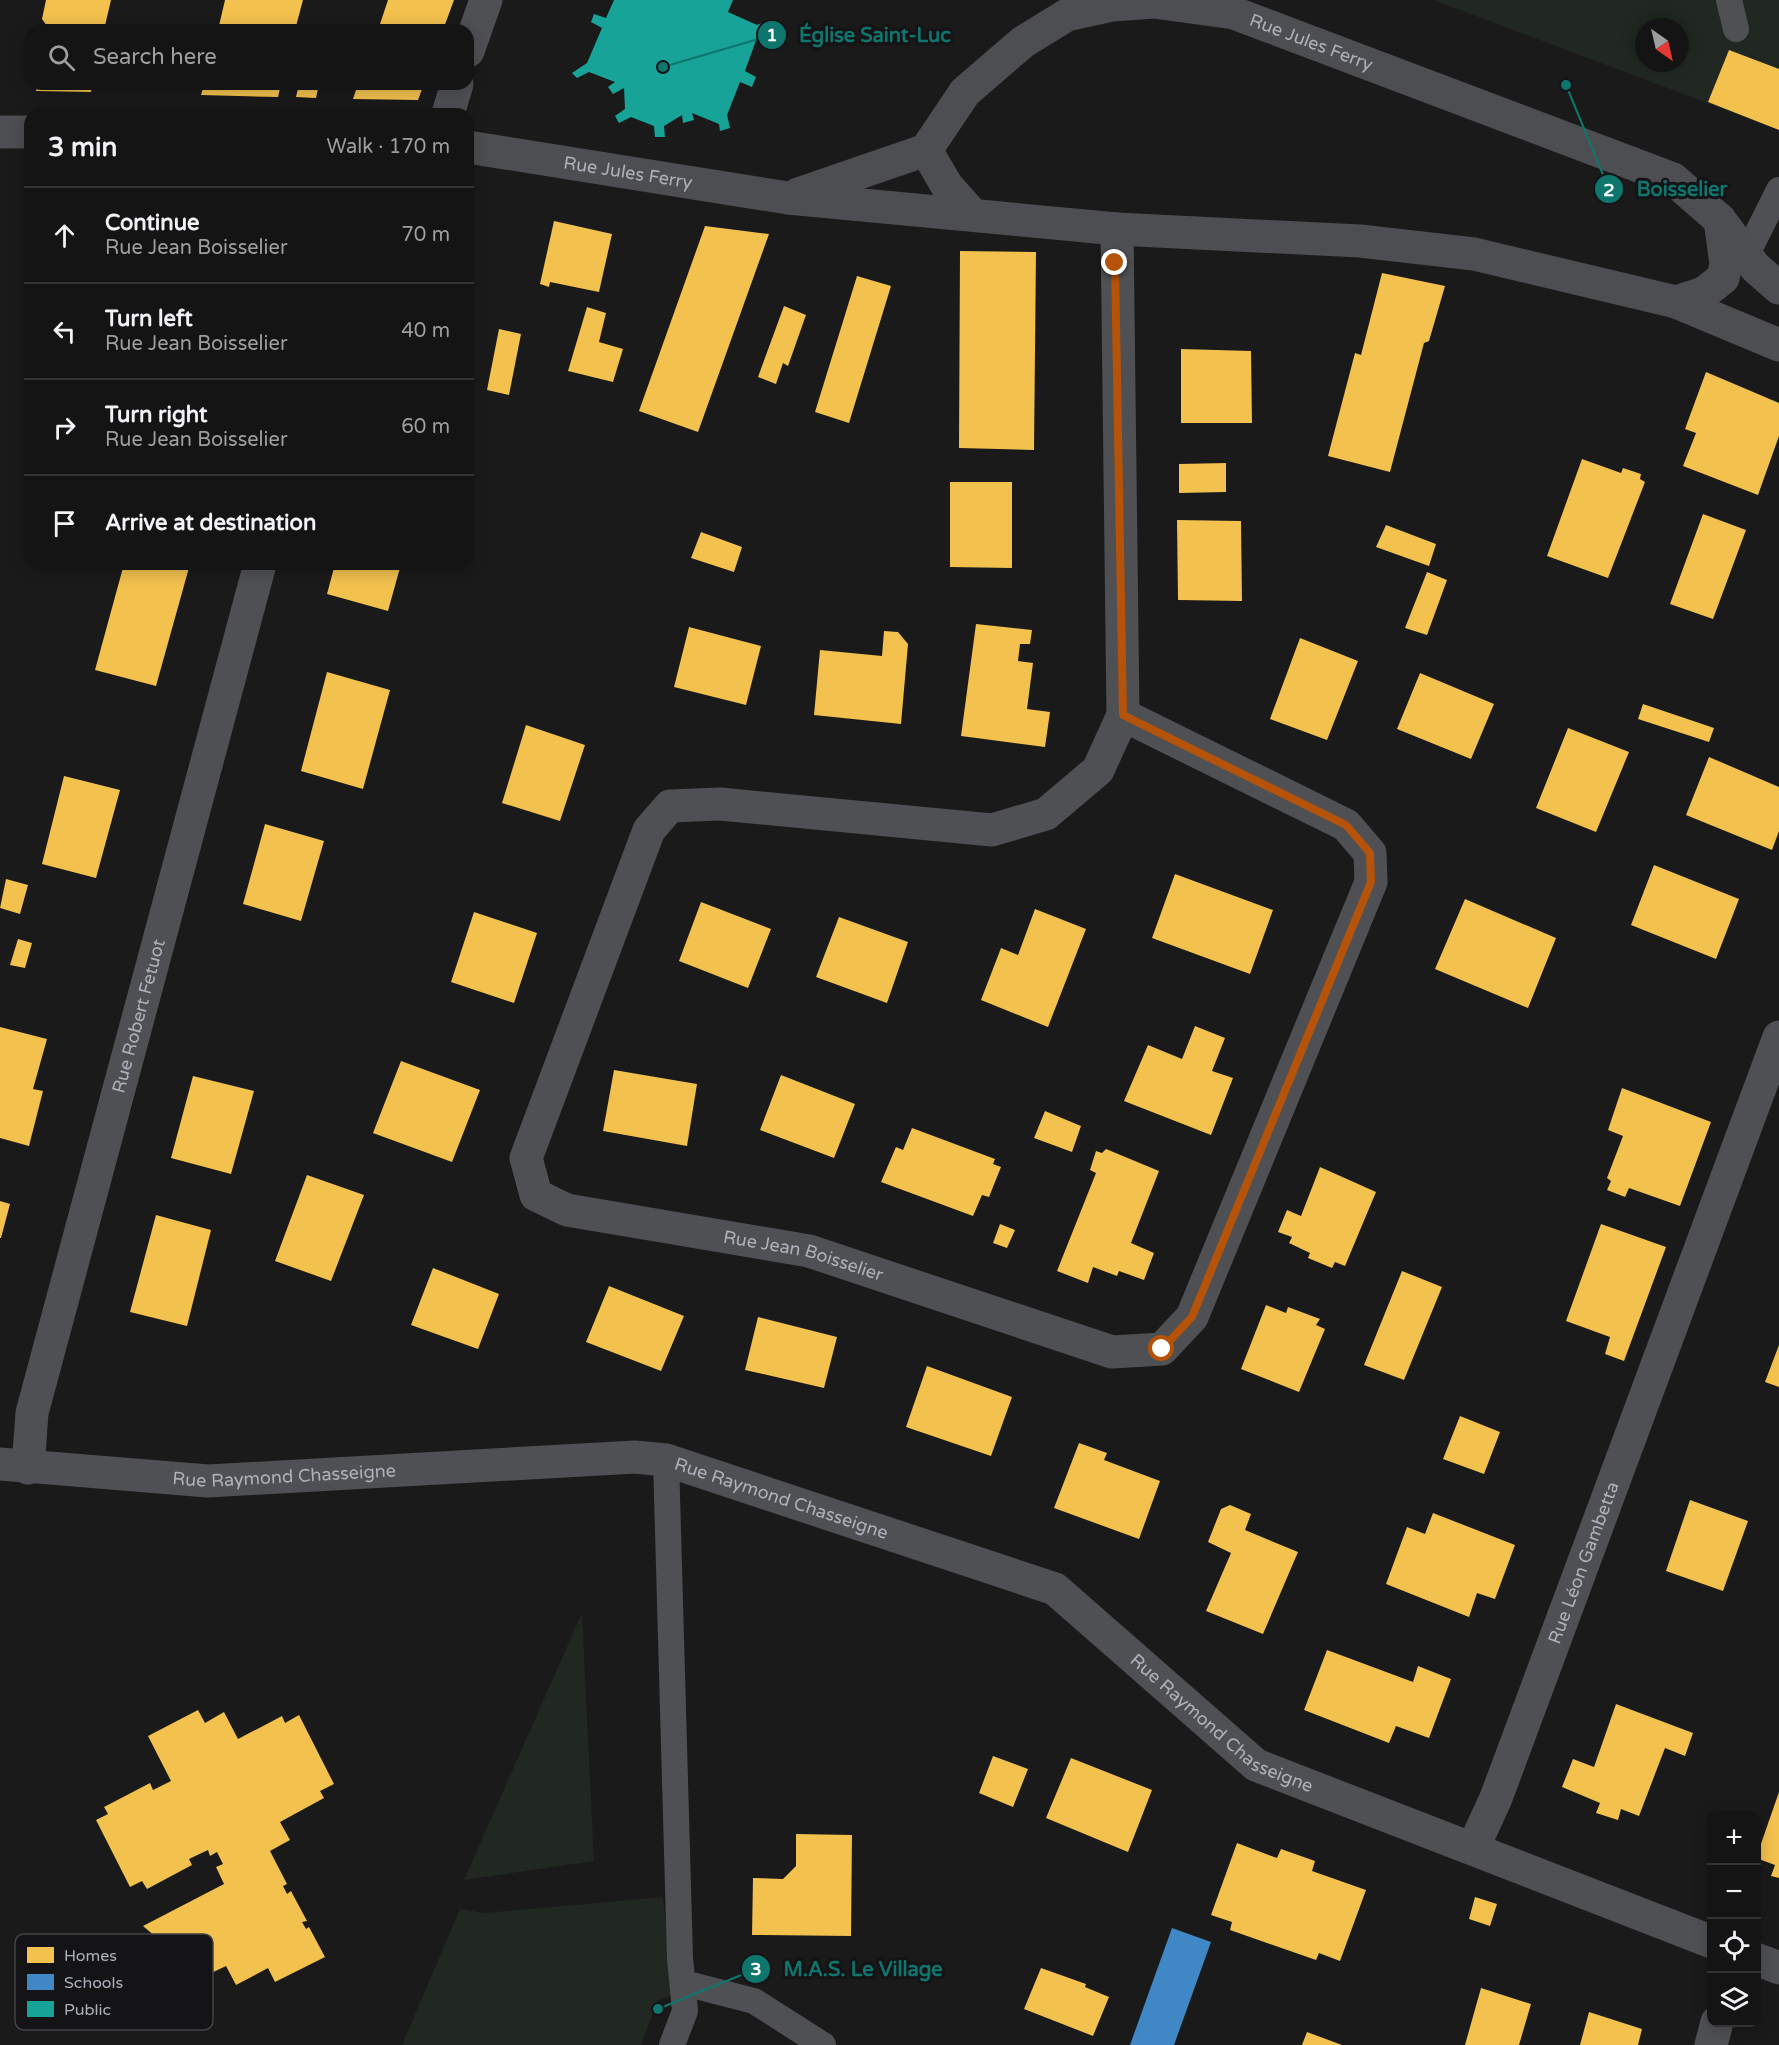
<!DOCTYPE html>
<html lang="en">
<head>
<meta charset="utf-8">
<style>
  :root { --surface:#141414; --page:#1d1d1d; --text:#f1f3f6; --muted:#9d9ea0; --line:#333334 }
  body { margin:0; font-family:"Varela Round",sans-serif; background:var(--page); color:var(--text) }
  .controls { position:absolute; right:18px; bottom:18px; display:grid; overflow:hidden; border-radius:12px; box-shadow:0 3px 15px #0003 }
  .controls button { width:54px; height:54px; display:grid; place-items:center; padding:0; border:0; border-bottom:2px solid var(--line); background:var(--surface); color:var(--text); font:30px sans-serif }
  .compass { position:absolute; left:1635px; top:18px; width:54px; height:54px; border-radius:50%; background:var(--surface); box-shadow:0 3px 15px #0003; rotate:146deg }
  .stop { position:absolute; width:18px; height:18px; margin:-14px; border:4px solid #b45309; border-radius:50%; background:#fff }
  .stop.end { background:#b45309; border-color:#fff; box-shadow:0 2px 6px #0008 }
  .list { margin:0; padding:0; list-style:none }
  h2 { display:flex; justify-content:space-between; align-items:center; height:78px; margin:0; padding:0 24px; font-size:26px }
  h2 small { font-size:20px; font-weight:400; color:var(--muted) }
  .list li { display:grid; grid-template-columns:39px 1fr auto; gap:18px; align-items:center; box-sizing:border-box; height:96px; padding:0 24px; border-top:2px solid var(--line) }
  .list b { display:block; font-size:22px; white-space:nowrap }
  .list p { margin:0; font-size:20px; white-space:nowrap; color:var(--muted) }
  .list em { font-size:20px; font-style:normal; color:var(--muted) }
  .icon { flex:none; width:33px; height:33px; fill:none; stroke:currentColor; stroke-width:2; stroke-linecap:round; stroke-linejoin:round }
  .map { position:relative; flex:none; width:1779px; height:2045px; overflow:hidden }
  .search { position:absolute; background:var(--surface); box-shadow:0 3px 15px #0003; left:24px; top:24px; width:450px; height:66px; display:flex; align-items:center; gap:15px; box-sizing:border-box; padding:0 21px; border-radius:18px; color:var(--muted); font-size:22px }
  .panel { position:absolute; background:var(--surface); box-shadow:0 3px 15px #0003; left:24px; top:108px; width:450px; height:462px; border-radius:18px }
  .map>svg:first-child { display:block }
  .green { fill:#202821; fill-rule:evenodd }
  .homes { fill:#f2c14e }
  .schools { fill:#3f88c5 }
  .public { fill:#17a398 }
  .lines { fill:none; stroke-linecap:round; stroke-linejoin:round }
  .lane { stroke:#4e5053; stroke-width:26 }
  .street { stroke:#4e5053; stroke-width:33 }
  .secondary { stroke:#4d4e51; stroke-width:33 }
  .route { stroke:#b45309; stroke-width:8 }
  .labels { text-anchor:middle; dominant-baseline:central; stroke-width:6; stroke-linejoin:round; paint-order:stroke }
  .street-label { font-size:18px; fill:#acb1bb; stroke:#141417 }
  .key { fill:#141417; stroke:#424348; stroke-width:1.5 }
  .key-label { font-size:16px; fill:#acb1bb }
  .leader { fill:none; stroke:#0f766e; stroke-width:2 }
  .callout-dot { fill:#0f766e; stroke:#141417; stroke-width:2 }
  .mark-label { font-size:18px; text-anchor:middle; font-weight:bold; fill:#fff }
  .callout-label { font-size:20px; text-anchor:middle; font-weight:bold; fill:#0f766e; stroke:#141417; stroke-width:6; stroke-linejoin:round; paint-order:stroke }
</style>
</head>
<body>
<div class="map">
<svg width="1779" height="2045" viewBox="0 0 1779 2045">
  <rect width="100%" height="100%" fill="#1a1a1a"/>
  <!-- green -->
  <path class="green" d="M 1434,0 L 1779,0 L 1779,130 ZM 1644,27 L 1680,27 L 1680,63 L 1644,63 Z
    M 582,1613 L 594,1861 L 464,1880 Z
    M 663,1897 L 674,1994 L 658,2000 L 641,2045 L 402,2045 L 460,1909 L 485,1913 Z"/>
  <!-- homes -->
  <path class="homes" d="M 46,0 L 111,0 L 104,30 L 50,30 L 42,19 Z
    M 225,0 L 303,0 L 295,30 L 218,30 Z
    M 388,0 L 454,0 L 443,30 L 378,30 Z
    M 1729,50 L 1779,69 L 1779,130 L 1708,102 Z
    M 38,84 L 92,84 L 91,92 L 36,91 Z
    M 204,84 L 281,84 L 278,97 L 201,95 Z
    M 299,84 L 319,84 L 316,98 L 296,97 Z
    M 358,84 L 424,84 L 418,100 L 353,99 Z
    M 554,221 L 612,234 L 599,292 L 550,282 L 549,287 L 540,284 Z
    M 705,226 L 769,234 L 698,432 L 639,411 Z
    M 960,251 L 1036,252 L 1034,450 L 959,448 Z
    M 1382,273 L 1445,286 L 1429,341 L 1424,343 L 1390,472 L 1328,456 L 1355,353 L 1361,355 Z
    M 857,276 L 891,286 L 849,423 L 815,412 Z
    M 784,306 L 806,315 L 788,366 L 783,363 L 776,384 L 758,377 Z
    M 587,307 L 606,313 L 599,342 L 623,349 L 613,382 L 568,371 Z
    M 499,329 L 521,334 L 509,395 L 487,390 Z
    M 1181,349 L 1251,351 L 1252,423 L 1181,423 Z
    M 1706,372 L 1779,403 L 1779,436 L 1758,495 L 1683,466 L 1696,433 L 1685,429 Z
    M 1582,459 L 1621,473 L 1623,468 L 1641,474 L 1640,479 L 1645,482 L 1608,578 L 1547,556 Z
    M 1226,463 L 1226,492 L 1179,493 L 1179,464 Z
    M 950,482 L 1012,482 L 1012,568 L 950,567 Z
    M 1703,514 L 1746,530 L 1713,619 L 1670,604 Z
    M 1177,520 L 1241,521 L 1242,601 L 1178,600 Z
    M 1386,525 L 1436,544 L 1429,566 L 1376,547 Z
    M 701,532 L 742,547 L 734,572 L 691,558 Z
    M 124,564 L 190,564 L 156,686 L 95,670 Z
    M 335,564 L 401,564 L 388,611 L 327,594 Z
    M 1427,572 L 1447,580 L 1427,635 L 1405,628 Z
    M 976,624 L 1032,630 L 1030,644 L 1020,644 L 1018,661 L 1033,663 L 1027,709 L 1050,712 L 1045,747 L 961,736 Z
    M 689,627 L 761,646 L 746,705 L 674,687 Z
    M 884,631 L 898,632 L 908,644 L 901,724 L 814,715 L 820,650 L 882,656 Z
    M 1300,638 L 1358,661 L 1327,740 L 1270,719 Z
    M 327,672 L 390,690 L 363,789 L 301,771 Z
    M 1420,673 L 1494,704 L 1471,759 L 1397,729 Z
    M 1643,704 L 1714,728 L 1709,742 L 1638,719 Z
    M 526,725 L 585,745 L 560,821 L 502,803 Z
    M 1568,728 L 1629,752 L 1596,832 L 1536,808 Z
    M 1709,757 L 1779,787 L 1779,831 L 1772,850 L 1686,815 Z
    M 64,776 L 120,790 L 96,878 L 42,864 Z
    M 265,824 L 324,841 L 301,921 L 243,904 Z
    M 1654,865 L 1739,899 L 1716,959 L 1631,925 Z
    M 1175,874 L 1273,910 L 1250,974 L 1152,938 Z
    M 6,879 L 28,885 L 20,914 L 0,908 Z
    M 1465,899 L 1556,938 L 1528,1008 L 1435,969 Z
    M 701,902 L 771,929 L 748,988 L 679,961 Z
    M 1035,909 L 1086,929 L 1048,1027 L 981,1000 L 1001,948 L 1018,955 Z
    M 474,912 L 537,933 L 514,1003 L 451,982 Z
    M 839,917 L 908,942 L 887,1003 L 816,977 Z
    M 18,939 L 32,943 L 25,968 L 10,965 Z
    M 1195,1026 L 1225,1038 L 1212,1071 L 1233,1078 L 1211,1135 L 1124,1101 L 1148,1045 L 1182,1059 Z
    M 0,1027 L 47,1039 L 33,1089 L 43,1091 L 29,1146 L 0,1138 Z
    M 401,1061 L 480,1090 L 452,1162 L 373,1133 Z
    M 614,1070 L 697,1084 L 687,1146 L 603,1131 Z
    M 781,1075 L 855,1104 L 834,1158 L 760,1130 Z
    M 193,1076 L 254,1091 L 231,1174 L 171,1158 Z
    M 1622,1088 L 1711,1122 L 1680,1206 L 1629,1188 L 1625,1197 L 1607,1190 L 1611,1181 L 1607,1178 L 1623,1136 L 1608,1130 Z
    M 1045,1111 L 1081,1126 L 1072,1152 L 1034,1138 Z
    M 912,1128 L 995,1159 L 993,1164 L 1001,1167 L 989,1197 L 982,1195 L 973,1216 L 881,1182 L 896,1147 L 903,1150 Z
    M 1106,1149 L 1159,1171 L 1131,1243 L 1154,1253 L 1144,1280 L 1119,1271 L 1117,1276 L 1093,1267 L 1088,1283 L 1057,1271 L 1096,1173 L 1090,1170 L 1096,1151 L 1102,1153 Z
    M 1320,1167 L 1376,1192 L 1345,1266 L 1335,1262 L 1332,1268 L 1308,1258 L 1310,1253 L 1289,1243 L 1292,1237 L 1278,1232 L 1287,1210 L 1301,1216 Z
    M 307,1175 L 364,1195 L 331,1281 L 275,1261 Z
    M 0,1201 L 10,1204 L 1,1238 L 0,1238 Z
    M 156,1215 L 211,1230 L 187,1326 L 130,1312 Z
    M 1000,1224 L 1015,1230 L 1007,1248 L 993,1243 Z
    M 1601,1224 L 1666,1247 L 1624,1361 L 1605,1354 L 1610,1337 L 1566,1321 Z
    M 433,1268 L 499,1294 L 478,1349 L 411,1325 Z
    M 1402,1271 L 1442,1287 L 1404,1380 L 1364,1365 Z
    M 609,1286 L 684,1316 L 661,1371 L 586,1342 Z
    M 1266,1305 L 1286,1313 L 1288,1307 L 1320,1319 L 1316,1325 L 1325,1329 L 1299,1392 L 1241,1369 Z
    M 758,1317 L 837,1337 L 824,1388 L 745,1370 Z
    M 1779,1345 L 1779,1387 L 1765,1382 Z
    M 927,1366 L 1012,1397 L 991,1456 L 906,1427 Z
    M 1460,1416 L 1500,1432 L 1484,1474 L 1443,1459 Z
    M 1079,1443 L 1107,1453 L 1104,1460 L 1160,1481 L 1139,1539 L 1054,1508 Z
    M 1690,1500 L 1748,1521 L 1723,1591 L 1666,1571 Z
    M 1230,1505 L 1251,1514 L 1245,1530 L 1298,1552 L 1263,1634 L 1206,1611 L 1231,1553 L 1208,1542 L 1221,1509 Z
    M 1433,1513 L 1515,1545 L 1495,1599 L 1477,1593 L 1469,1617 L 1386,1584 L 1407,1527 L 1425,1534 Z
    M 1327,1650 L 1413,1682 L 1418,1666 L 1451,1679 L 1429,1738 L 1396,1726 L 1389,1743 L 1304,1710 Z
    M 1616,1704 L 1693,1733 L 1685,1756 L 1665,1748 L 1639,1816 L 1621,1809 L 1618,1820 L 1596,1813 L 1600,1803 L 1562,1787 L 1573,1759 L 1594,1767 Z
    M 198,1710 L 205,1723 L 224,1712 L 238,1739 L 282,1716 L 285,1723 L 299,1715 L 334,1784 L 320,1791 L 324,1798 L 280,1822 L 290,1840 L 270,1851 L 287,1884 L 283,1886 L 287,1894 L 291,1891 L 307,1921 L 302,1922 L 306,1929 L 309,1927 L 325,1957 L 275,1982 L 268,1968 L 236,1985 L 226,1966 L 205,1976 L 173,1951 L 168,1940 L 163,1943 L 143,1926 L 224,1884 L 216,1867 L 223,1864 L 217,1852 L 210,1856 L 208,1850 L 189,1859 L 192,1865 L 147,1889 L 142,1881 L 130,1887 L 96,1820 L 108,1814 L 104,1807 L 150,1783 L 153,1790 L 171,1781 L 148,1736 Z
    M 993,1756 L 1028,1769 L 1013,1807 L 979,1793 Z
    M 1071,1758 L 1152,1790 L 1128,1852 L 1046,1818 Z
    M 1779,1792 L 1779,1878 L 1771,1876 L 1775,1865 L 1756,1858 Z
    M 796,1834 L 852,1835 L 851,1936 L 752,1935 L 753,1878 L 783,1879 L 796,1866 Z
    M 1237,1843 L 1277,1858 L 1281,1849 L 1315,1861 L 1312,1871 L 1366,1890 L 1340,1961 L 1319,1953 L 1316,1960 L 1230,1930 L 1232,1922 L 1211,1915 Z
    M 1475,1897 L 1497,1904 L 1490,1926 L 1469,1919 Z
    M 1041,1968 L 1086,1984 L 1085,1987 L 1109,1997 L 1093,2036 L 1024,2009 Z
    M 1481,1988 L 1531,2004 L 1519,2045 L 1465,2045 Z
    M 1589,2012 L 1642,2029 L 1638,2045 L 1580,2045 Z
    M 1307,2032 L 1342,2045 L 1302,2045 Z"/>
  <!-- schools -->
  <path class="schools" d="M 1172,1928 L 1211,1942 L 1174,2045 L 1130,2045 Z"/>
  <!-- public -->
  <path class="public" d="M 614,0 L 733,0 L 728,12 L 757,25 L 772,19 L 776,27 L 759,32 L 745,71 L 756,77 L 752,87 L 740,82 L 727,115 L 730,128 L 720,131 L 719,124 L 692,113 L 694,120 L 683,123 L 682,115 L 664,126 L 665,137 L 655,137 L 654,126 L 631,117 L 619,123 L 615,116 L 625,109 L 624,88 L 613,94 L 608,87 L 615,82 L 589,72 L 577,78 L 572,73 L 587,63 L 602,28 L 591,22 L 594,14 L 606,18 Z"/>
  <g class="lines">
    <!-- lane -->
    <path class="lane" d="M 1729,0 L 1736,29
      M 1747,254 L 1779,190
      M 666,1460 L 680,1958 L 685,2011 L 672,2045
      M 684,1983 L 754,2001 L 823,2045"/>
    <!-- street -->
    <g class="street">
      <path d="M 468,51 L 486,0"/>
      <path d="M 448,114 L 457,84"/>
      <path id="s1" d="M 1117,229 L 1123,715 L 1098,770 L 1046,814 L 992,830 L 720,804 L 670,806 L 649,830 L 526,1158 L 536,1195 L 567,1210 L 809,1251 L 1112,1352 L 1162,1349 L 1192,1317 L 1371,882 L 1370,853 L 1346,825 L 1123,715"/>
      <path id="s2" d="M 0,1464 L 208,1481 L 635,1457 L 666,1460 L 1055,1589 L 1256,1765 L 1712,1942"/>
      <path id="s3" d="M 28,1468 L 32,1413 L 260,564"/>
      <path id="s4" d="M 1473,1848 L 1496,1798 L 1779,1037"/>
      <path d="M 1756,1959 L 1779,1968"/>
      <path d="M 1711,2045 L 1717,2022"/>
    </g>
    <!-- secondary -->
    <g class="secondary">
      <path d="M 0,132 L 30,132"/>
      <path id="s5" d="M 468,147 L 788,198 L 1117,229 L 1360,241 L 1474,254 L 1676,302 L 1779,345"/>
      <path d="M 926,150 L 947,186 L 973,215"/>
      <path id="s6" d="M 798,194 L 926,150 L 965,92 L 1023,42 L 1067,15 L 1113,5 L 1154,2 L 1234,13 L 1673,179 L 1720,220 L 1755,267 L 1779,288"/>
      <path d="M 1676,302 L 1704,293 L 1723,278 L 1726,264 L 1720,220"/>
    </g>
  </g>
  <g class="lines">
    <!-- route -->
    <path class="route" d="M 1115,263 L 1123,715 L 1346,825 L 1370,853 L 1371,882 L 1192,1317 L 1162,1349"/>
  </g>
  <g class="labels">
    <!-- street labels -->
    <g class="street-label">
      <text stroke="none"><textPath href="#s6" startOffset="585">Rue Jules Ferry</textPath></text>
      <text stroke="none"><textPath href="#s5" startOffset="162">Rue Jules Ferry</textPath></text>
      <text stroke="none"><textPath href="#s3" startOffset="466">Rue Robert Fetuot</textPath></text>
      <text stroke="none"><textPath href="#s1" startOffset="1690">Rue Jean Boisselier</textPath></text>
      <text stroke="none"><textPath href="#s2" startOffset="285">Rue Raymond Chasseigne</textPath></text>
      <text stroke="none"><textPath href="#s2" startOffset="789">Rue Raymond Chasseigne</textPath></text>
      <text stroke="none"><textPath href="#s4" startOffset="306">Rue Léon Gambetta</textPath></text>
      <text stroke="none"><textPath href="#s2" startOffset="1293">Rue Raymond Chasseigne</textPath></text>
    </g>
  </g>
  <!-- legend -->
  <rect x="15" y="1934" width="198" height="96" rx="9" class="key"/>
  <rect x="27" y="1947" width="27" height="16" fill="#f2c14e"/>
  <rect x="27" y="1974" width="27" height="16" fill="#3f88c5"/>
  <rect x="27" y="2001" width="27" height="16" fill="#17a398"/>
  <g class="key-label">
    <text x="64" y="1961">Homes</text>
    <text x="64" y="1988">Schools</text>
    <text x="64" y="2015">Public</text>
  </g>
  <!-- callouts -->
  <path class="leader" d="M663 67L772 35M1566 85L1609 189M658 2009L756 1969"/>
  <g class="callout-dot">
    <circle cx="663" cy="67" r="6"/>
    <circle cx="1566" cy="85" r="6"/>
    <circle cx="658" cy="2009" r="6"/>
    <circle cx="772" cy="35" r="15"/>
    <circle cx="1609" cy="189" r="15"/>
    <circle cx="756" cy="1969" r="15"/>
  </g>
  <g class="mark-label">
    <text x="772" y="41">1</text>
    <text x="1609" y="196">2</text>
    <text x="756" y="1975">3</text>
  </g>
  <g class="callout-label">
    <text x="875" y="42">Église Saint-Luc</text>
    <text x="1682" y="196">Boisselier</text>
    <text x="863" y="1976">M.A.S. Le Village</text>
  </g>
</svg>
<div class="controls">
<button>+</button>
<button>−</button>
<button><svg class="icon" aria-label="locate" viewBox="0 0 24 24"><circle cx="12" cy="12" r="6"/><path d="M12 2v4M12 18v4M2 12h4M18 12h4"/></svg></button>
<button><svg class="icon" aria-label="layers" viewBox="0 0 24 24"><path d="M12 4l9 5-9 5-9-5zM3 14l9 5 9-5"/></svg></button>
</div>
<svg class="compass" viewBox="-18 -18 36 36"><path d="M0-13l5 13h-10z" fill="#e53935"/><path d="M0 13l5-13h-10z" fill="#9d9ea0"/></svg>
<div class="stop" style="left:1162px;top:1349px"></div>
<div class="stop end" style="left:1115px;top:263px"></div>
<div class="search"><svg class="icon" aria-label="search" viewBox="0 0 24 24"><circle cx="10" cy="10" r="6"/><path d="M15 15l6 6"/></svg>Search here</div>
<section class="panel">
<h2>3 min<small>Walk · 170 m</small></h2>
<ul class="list">
<li><svg class="icon" aria-label="ahead" viewBox="0 0 24 24"><path d="M12 20V5M6 11l6-6 6 6"/></svg><div><b>Continue</b><p>Rue Jean Boisselier</p></div><em>70 m</em></li>
<li><svg class="icon" aria-label="left" viewBox="0 0 24 24"><path d="M17 20v-9H6M10 6l-5 5 5 5"/></svg><div><b>Turn left</b><p>Rue Jean Boisselier</p></div><em>40 m</em></li>
<li><svg class="icon" aria-label="right" viewBox="0 0 24 24"><path d="M7 20v-9h11M14 6l5 5-5 5"/></svg><div><b>Turn right</b><p>Rue Jean Boisselier</p></div><em>60 m</em></li>
<li><svg class="icon" aria-label="arrive" viewBox="0 0 24 24"><path d="M6 21V4h12l-3 4 3 4H6"/></svg><div><b>Arrive at destination</b></div></li>
</ul>
</section>
</div>
</body>
</html>
